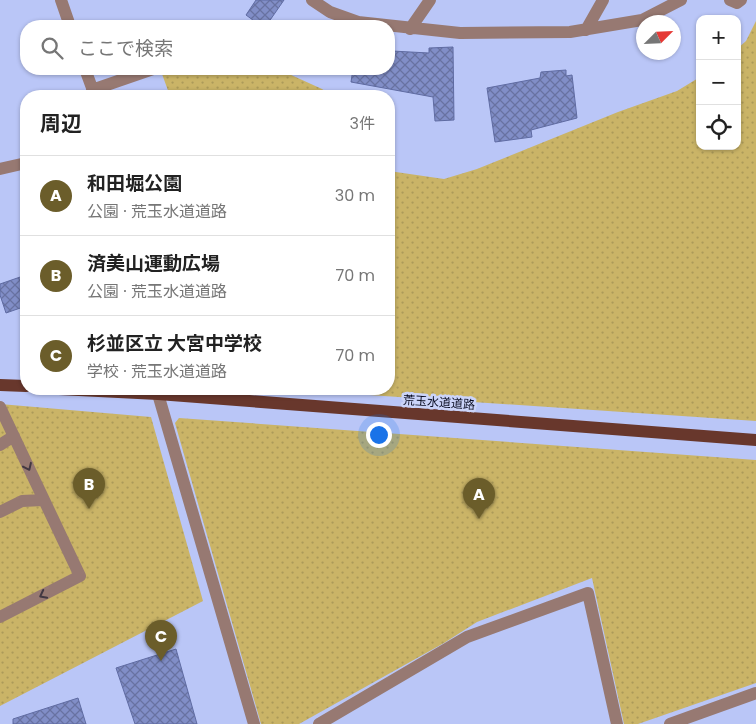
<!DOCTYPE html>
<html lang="ja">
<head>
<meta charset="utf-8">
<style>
  :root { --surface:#fff; --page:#f6f6f6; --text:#222; --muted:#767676; --line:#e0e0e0; --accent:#6b5d2a }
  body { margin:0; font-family:Poppins,"Noto Sans JP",sans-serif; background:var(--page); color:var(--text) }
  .controls { position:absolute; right:15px; top:15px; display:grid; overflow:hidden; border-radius:10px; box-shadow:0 1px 4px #0004 }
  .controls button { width:45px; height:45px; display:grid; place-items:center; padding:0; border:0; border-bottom:1px solid var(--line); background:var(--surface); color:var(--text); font:25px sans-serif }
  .compass { position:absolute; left:636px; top:15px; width:45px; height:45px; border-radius:50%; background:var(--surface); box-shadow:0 1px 4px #0004; rotate:66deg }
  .you { position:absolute; left:378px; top:434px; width:18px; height:18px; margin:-12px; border:4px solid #fff; border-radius:50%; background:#1a73e8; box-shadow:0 0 0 8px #1a73e833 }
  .badge { display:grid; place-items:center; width:32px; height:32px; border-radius:50%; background:var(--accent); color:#fff; font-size:16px; font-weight:700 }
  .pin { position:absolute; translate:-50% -41px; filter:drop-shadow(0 1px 2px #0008) }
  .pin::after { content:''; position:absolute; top:26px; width:18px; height:15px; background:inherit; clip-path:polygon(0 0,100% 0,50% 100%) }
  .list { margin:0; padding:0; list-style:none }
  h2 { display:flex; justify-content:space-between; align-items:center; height:65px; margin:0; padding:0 20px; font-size:21px }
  h2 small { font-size:16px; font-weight:400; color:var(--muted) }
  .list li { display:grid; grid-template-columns:32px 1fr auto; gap:15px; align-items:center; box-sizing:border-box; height:80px; padding:0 20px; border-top:1px solid var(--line) }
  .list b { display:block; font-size:19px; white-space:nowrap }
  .list p { margin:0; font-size:16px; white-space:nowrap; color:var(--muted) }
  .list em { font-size:16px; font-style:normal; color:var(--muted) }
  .icon { flex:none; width:28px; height:28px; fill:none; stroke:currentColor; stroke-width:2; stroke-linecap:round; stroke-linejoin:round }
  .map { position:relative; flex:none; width:756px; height:724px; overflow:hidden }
  .search { position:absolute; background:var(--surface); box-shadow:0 1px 4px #0004; left:20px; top:20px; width:375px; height:55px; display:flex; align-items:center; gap:12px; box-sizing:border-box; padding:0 18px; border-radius:20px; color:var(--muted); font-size:19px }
  .panel { position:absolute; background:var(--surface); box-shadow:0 1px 4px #0004; left:20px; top:90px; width:375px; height:305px; border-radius:20px }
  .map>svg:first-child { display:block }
  .park { fill:url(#park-dots) }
  .building { fill:url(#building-cross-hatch); stroke:#5f6ba2 }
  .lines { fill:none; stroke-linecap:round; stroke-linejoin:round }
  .minor { stroke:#977972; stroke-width:12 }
  .major { stroke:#68372c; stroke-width:12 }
  .oneway { stroke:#423842 }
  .labels { text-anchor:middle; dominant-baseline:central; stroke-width:5; stroke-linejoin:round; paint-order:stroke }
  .street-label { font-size:12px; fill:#0a0d22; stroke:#cbd4f9 }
</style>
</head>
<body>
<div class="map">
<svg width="756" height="724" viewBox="0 0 756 724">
  <defs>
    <pattern id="park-dots" width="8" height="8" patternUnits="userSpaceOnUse" patternTransform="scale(1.25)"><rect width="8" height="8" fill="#cab467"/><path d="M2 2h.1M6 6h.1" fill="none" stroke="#ac9a59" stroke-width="1.8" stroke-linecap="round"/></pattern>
    <pattern id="building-cross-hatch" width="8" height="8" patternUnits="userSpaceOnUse" patternTransform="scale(1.25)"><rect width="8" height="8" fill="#818ec7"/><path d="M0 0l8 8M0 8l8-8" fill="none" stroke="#6872a1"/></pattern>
  </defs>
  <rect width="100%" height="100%" fill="#bac6f7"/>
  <!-- park -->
  <path class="park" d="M 756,21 L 756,421 L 280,389 L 389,389 L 389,171 L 444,179 L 477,169 L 618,112 L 677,91 L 700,77 L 700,146 L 737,146 L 737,49 L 746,41 Z
    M 179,69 L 278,69 L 322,89 L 332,96 L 170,96 L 162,74 Z
    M 0,404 L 151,417 L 203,601 L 0,706 Z
    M 179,418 L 756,460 L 756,683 L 638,724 L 624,724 L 592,578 L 477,622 L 444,643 L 299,724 L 261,724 L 175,423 Z"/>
  <!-- building -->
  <path class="building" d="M 256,0 L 284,0 L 266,26 L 261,26 L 246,15 Z
    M 453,47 L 454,120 L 435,121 L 433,97 L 351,82 L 353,69 L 389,69 L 389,65 L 391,66 L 392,51 L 429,53 L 429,48 Z
    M 566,70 L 566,76 L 572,75 L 577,118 L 531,130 L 532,137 L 495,142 L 487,88 L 540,78 L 541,72 Z
    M 26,275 L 26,306 L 6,313 L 0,295 L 0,284 Z
    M 176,649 L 197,724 L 135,724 L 116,668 Z
    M 78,698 L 86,724 L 13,724 L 13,719 Z"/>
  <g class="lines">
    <!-- minor -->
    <path class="minor" d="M 61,0 L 70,26
      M 312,0 L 330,12 L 358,22 L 460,33 L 570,32 L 642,20 L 681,0
      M 730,0 L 737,3 L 741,0
      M 410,29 L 430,0
      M 586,30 L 603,0
      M 85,69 L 95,96
      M 92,90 L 153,69
      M 0,169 L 26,163
      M 158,394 L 254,724
      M 0,407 L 80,576 L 0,617
      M 0,445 L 14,436
      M 0,512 L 22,501 L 43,500
      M 319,724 L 467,637 L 588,593 L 617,724
      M 670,724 L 756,693"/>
    <!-- major -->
    <path class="major" d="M 0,385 L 26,386
      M 59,389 L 158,394 L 756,440"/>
  </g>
  <!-- one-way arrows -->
  <defs><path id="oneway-chevron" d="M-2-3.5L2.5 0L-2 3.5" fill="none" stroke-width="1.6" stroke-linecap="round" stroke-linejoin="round" transform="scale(1.25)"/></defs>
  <g class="oneway">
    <use href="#oneway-chevron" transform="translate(28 467) rotate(65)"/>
    <use href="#oneway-chevron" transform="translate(43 595) rotate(153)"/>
  </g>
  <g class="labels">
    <!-- street labels -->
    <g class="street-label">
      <text transform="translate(439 402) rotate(4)">荒玉水道道路</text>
    </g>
  </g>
</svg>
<div class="controls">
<button>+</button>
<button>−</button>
<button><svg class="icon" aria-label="locate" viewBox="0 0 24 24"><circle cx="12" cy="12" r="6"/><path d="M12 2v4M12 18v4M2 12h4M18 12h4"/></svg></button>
</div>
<svg class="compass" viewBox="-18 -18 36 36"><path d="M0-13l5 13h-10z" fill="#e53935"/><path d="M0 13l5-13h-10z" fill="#767676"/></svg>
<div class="you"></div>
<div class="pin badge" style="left:479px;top:519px">A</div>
<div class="pin badge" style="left:89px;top:509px">B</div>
<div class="pin badge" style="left:161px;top:661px">C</div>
<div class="search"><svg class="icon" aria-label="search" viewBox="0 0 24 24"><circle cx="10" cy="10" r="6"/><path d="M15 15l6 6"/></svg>ここで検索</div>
<section class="panel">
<h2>周辺<small>3件</small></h2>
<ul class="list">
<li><span class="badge">A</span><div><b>和田堀公園</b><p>公園 · 荒玉水道道路</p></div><em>30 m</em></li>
<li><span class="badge">B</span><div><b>済美山運動広場</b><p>公園 · 荒玉水道道路</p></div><em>70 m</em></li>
<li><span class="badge">C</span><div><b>杉並区立 大宮中学校</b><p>学校 · 荒玉水道道路</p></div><em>70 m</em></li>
</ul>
</section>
</div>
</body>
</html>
